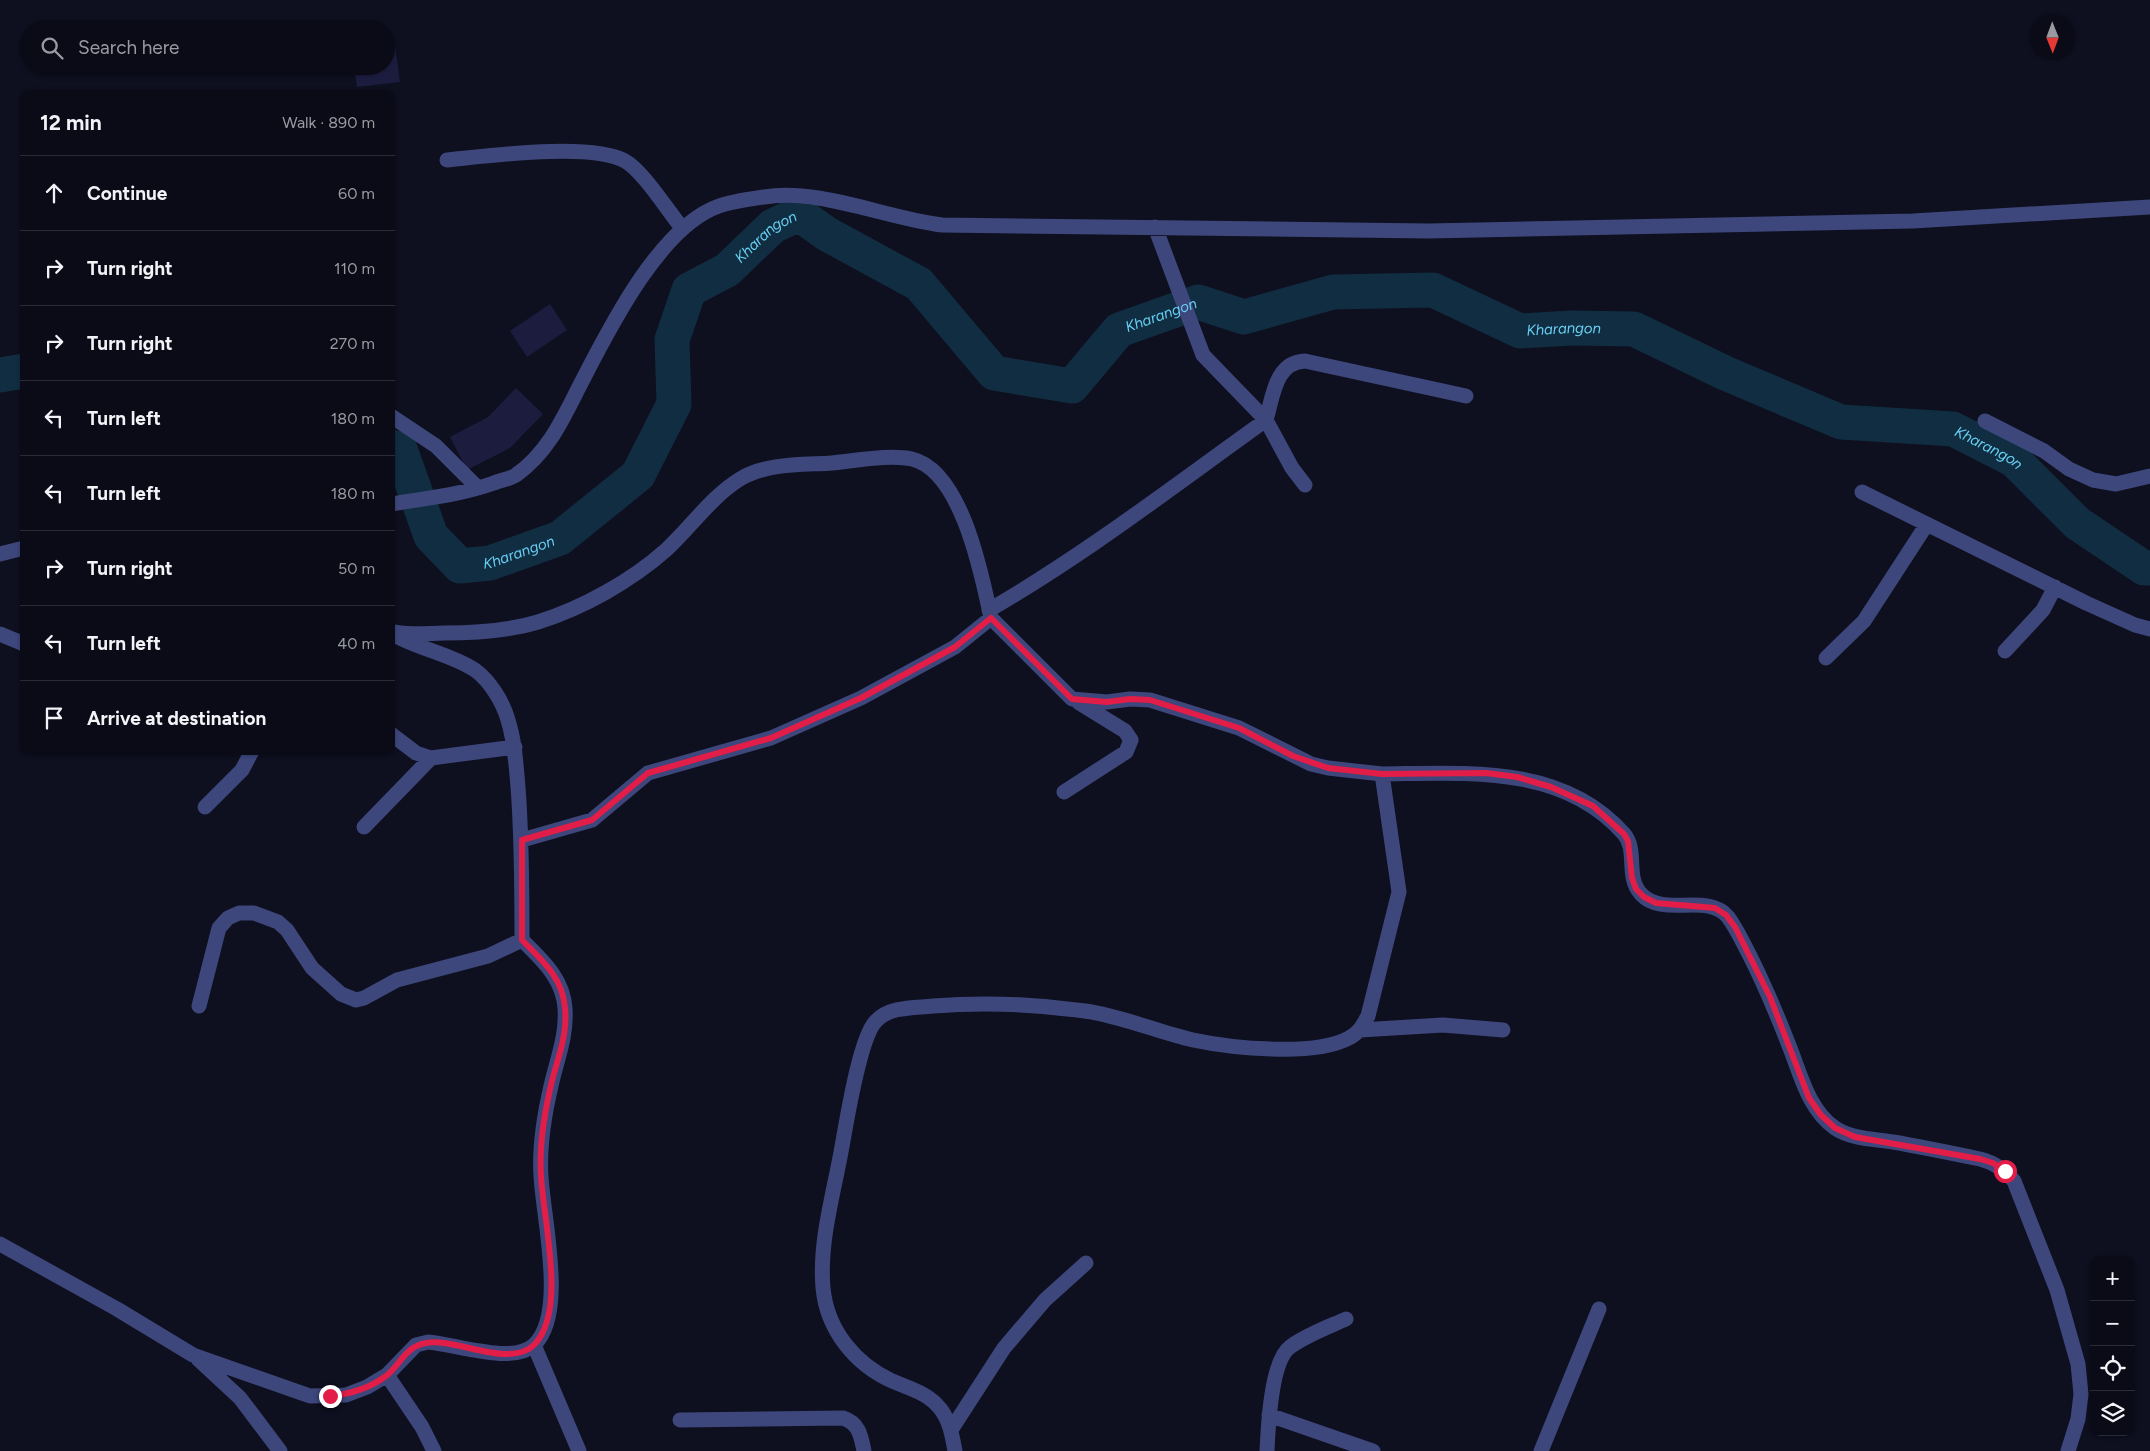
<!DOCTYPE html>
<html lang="en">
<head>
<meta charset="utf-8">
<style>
  :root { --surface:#0a0b17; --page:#181924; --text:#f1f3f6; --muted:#999ba1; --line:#2a2b36 }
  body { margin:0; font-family:Figtree,sans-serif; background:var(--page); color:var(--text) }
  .controls { position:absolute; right:15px; bottom:15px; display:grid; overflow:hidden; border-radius:10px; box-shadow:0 1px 4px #0004 }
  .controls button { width:45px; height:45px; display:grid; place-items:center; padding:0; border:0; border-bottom:1px solid var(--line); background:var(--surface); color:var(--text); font:25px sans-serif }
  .compass { position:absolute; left:2030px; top:15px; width:45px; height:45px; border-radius:50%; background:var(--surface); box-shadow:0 1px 4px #0004; rotate:179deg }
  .stop { position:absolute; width:15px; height:15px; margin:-11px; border:4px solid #e11d48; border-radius:50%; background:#fff }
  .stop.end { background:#e11d48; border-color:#fff; box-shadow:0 1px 5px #0008 }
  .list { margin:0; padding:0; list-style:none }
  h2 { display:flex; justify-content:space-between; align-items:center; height:65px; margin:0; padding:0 20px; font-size:21px }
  h2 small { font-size:16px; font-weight:400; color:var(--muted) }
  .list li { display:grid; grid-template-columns:32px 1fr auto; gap:15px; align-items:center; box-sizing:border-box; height:75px; padding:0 20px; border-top:1px solid var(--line) }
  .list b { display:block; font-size:19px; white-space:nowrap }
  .list em { font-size:16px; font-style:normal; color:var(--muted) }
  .icon { flex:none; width:28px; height:28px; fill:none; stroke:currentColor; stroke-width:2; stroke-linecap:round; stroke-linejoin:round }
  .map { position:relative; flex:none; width:2150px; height:1451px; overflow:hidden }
  .search { position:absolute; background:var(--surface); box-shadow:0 1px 4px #0004; left:20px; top:20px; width:375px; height:55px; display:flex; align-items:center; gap:12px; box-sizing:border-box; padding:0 18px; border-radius:28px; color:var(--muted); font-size:19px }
  .panel { position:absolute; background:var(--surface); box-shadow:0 1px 4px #0004; left:20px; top:90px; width:375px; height:665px; border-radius:10px }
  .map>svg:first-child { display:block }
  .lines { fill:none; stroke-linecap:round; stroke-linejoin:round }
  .river { stroke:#112d41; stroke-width:35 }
  .building { fill:#1c1c3f }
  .minor { stroke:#3d477b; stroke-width:15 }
  .route { stroke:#e11d48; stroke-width:6 }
  .labels { text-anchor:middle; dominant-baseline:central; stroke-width:5; stroke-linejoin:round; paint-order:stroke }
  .water-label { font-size:15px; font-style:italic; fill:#67cff3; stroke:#0e0f1f }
</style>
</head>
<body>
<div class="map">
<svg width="2150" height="1451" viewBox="0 0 2150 1451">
  <rect width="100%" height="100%" fill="#0e0f1f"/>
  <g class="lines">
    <!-- river -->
    <g class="river">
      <path d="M 0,375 L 24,371"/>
      <path id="s1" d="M 391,447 L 400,449 L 431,536 L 460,566 L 490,563 L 560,538 L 638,475 L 674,404 L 672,340 L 689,290 L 727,270 L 773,226 L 799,214 L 827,234 L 919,284 L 994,373 L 1072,386 L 1119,330 L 1198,302 L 1244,317 L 1333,292 L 1433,290 L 1520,331 L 1572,328 L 1634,329 L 1725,373 L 1841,422 L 1953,429 L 2014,460 L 2077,523 L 2144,568 L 2150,568"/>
    </g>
  </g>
  <!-- building -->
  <path class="building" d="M 395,45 L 400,82 L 357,87 L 354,66 L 386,66 L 386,46 Z
    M 550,304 L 567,330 L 527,357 L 510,331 Z
    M 516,388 L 543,414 L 510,448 L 467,470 L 450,437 L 488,417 Z"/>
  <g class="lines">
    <!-- minor -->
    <path class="minor" d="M 447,160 C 488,156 591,142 625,161 C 643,171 668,211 682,228
      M 391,416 L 436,446 L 478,488
      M 1985,421 L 2044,451 L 2069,469 L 2093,480 L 2116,484 L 2150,476
      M 1305,485 L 1292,468 L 1266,420 C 1273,397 1275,362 1305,361 L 1466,396
      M 1862,492 L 2086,603 L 2135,625 L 2150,629
      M 391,504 C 427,498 460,495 494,483 C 501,480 510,479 516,475 C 546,454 561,423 577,391 C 606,335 658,227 719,206 C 733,201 750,199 764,197 C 820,188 885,218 942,225 L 1429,231 L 1913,221 L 2150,207
      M 0,554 L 24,548
      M 989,610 C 1086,554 1175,485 1266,420 L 1203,355 L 1155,227
      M 395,632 C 411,635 428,634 444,633 C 476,633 508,631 538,622 C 583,608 631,581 666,550 C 691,527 711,497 740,479 C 766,463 803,465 832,463 C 855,461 890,454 912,459 C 962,471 982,576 991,618 L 955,647 L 861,698 L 771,738 L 648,773 L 592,820 L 522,840
      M 0,634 L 24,644
      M 2005,651 L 2043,610 L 2055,587
      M 1826,658 L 1864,621 L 1927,524
      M 391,734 L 416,753 L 431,758 L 515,747
      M 1382,774 C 1466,773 1563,764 1624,834 C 1638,850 1625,877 1641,894 C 1663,918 1707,892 1728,917 C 1737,929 1743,943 1750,956 C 1765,986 1778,1017 1790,1048 C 1801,1076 1809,1110 1835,1128 C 1851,1139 1874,1139 1893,1142 C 1922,1147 1951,1153 1980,1159 C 1995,1163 2003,1169 2014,1181 L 2057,1290 L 2078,1364 L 2081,1394 L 2078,1419 L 2068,1451
      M 1064,792 L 1126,752 L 1131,740 L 1125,731 L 1078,702
      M 205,807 L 242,770 L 252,751
      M 364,827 L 431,758
      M 199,1006 L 219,928 L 228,918 L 239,913 L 254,913 L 278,922 L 287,930 L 312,968 L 341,994 L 356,1000 L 364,998 L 397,980 L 488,956 L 522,940
      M 1360,1030 L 1443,1025 L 1503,1030
      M 0,1244 L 117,1309 L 193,1355 L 310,1396 L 346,1395 L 367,1387 L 387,1375 L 416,1345 L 428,1342 C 455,1344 512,1365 534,1345 C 567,1314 543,1218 541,1176 C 539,1145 544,1116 551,1086 C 557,1059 567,1036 565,1008 C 563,978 542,960 522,940 C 522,889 522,838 518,787 C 516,765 515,742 508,720 C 503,702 490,681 475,670 C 449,653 417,649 391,633
      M 534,1345 L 579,1451
      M 198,1359 L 240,1398 L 280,1451
      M 387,1375 L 422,1427 L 434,1451
      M 1269,1415 L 1373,1451
      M 680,1420 L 843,1418 C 859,1423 861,1436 864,1451
      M 951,1430 L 1004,1348 L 1045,1300 L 1086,1263
      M 955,1451 C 952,1434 949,1417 937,1405 C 926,1393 907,1387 892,1381 C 855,1364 827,1330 823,1288 C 819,1243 833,1196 841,1152 C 846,1126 859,1038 876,1021 C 890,1006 915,1008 933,1006 C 984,1002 1035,1004 1085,1011 C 1122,1016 1157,1032 1193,1040 C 1231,1048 1314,1057 1349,1038 C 1359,1033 1363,1025 1368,1016 L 1399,892 L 1382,774 L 1328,768 L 1311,764 L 1239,728 L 1150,700 L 1130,699 L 1107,702 L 1072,699 L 991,618
      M 1267,1451 C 1268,1428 1271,1361 1290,1347 C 1306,1335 1328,1327 1346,1319
      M 1541,1451 L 1599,1309"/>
  </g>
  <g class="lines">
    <!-- route -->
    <path class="route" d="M 330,1396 C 350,1394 370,1388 386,1376 C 400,1365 406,1346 426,1343 C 456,1337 510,1370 535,1344 C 567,1309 543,1220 541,1175 C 539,1144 544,1115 551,1085 C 557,1059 568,1036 565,1008 C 563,978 542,960 522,940 L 522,840 L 592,820 L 648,773 L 771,738 L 861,698 L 955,647 L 991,618 L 1072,699 L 1107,702 L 1130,699 L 1150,700 L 1239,728 L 1293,756 L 1328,768 L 1382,774 L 1486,773 L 1517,777 L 1551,787 L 1593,806 L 1624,834 L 1628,841 L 1632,878 L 1636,889 L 1644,897 L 1656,903 L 1715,908 L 1726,915 L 1735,927 L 1770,997 L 1809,1098 L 1821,1115 L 1835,1128 L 1855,1137 L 1980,1159 L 1993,1163 L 2005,1171"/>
  </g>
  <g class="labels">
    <!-- water labels -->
    <g class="water-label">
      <text stroke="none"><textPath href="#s1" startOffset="639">Kharangon</textPath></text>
      <text stroke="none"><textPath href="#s1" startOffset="1132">Kharangon</textPath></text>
      <text stroke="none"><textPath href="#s1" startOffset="1552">Kharangon</textPath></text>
      <text stroke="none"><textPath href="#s1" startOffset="2002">Kharangon</textPath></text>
      <text stroke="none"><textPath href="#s1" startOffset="204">Kharangon</textPath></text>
    </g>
  </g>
</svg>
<div class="controls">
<button>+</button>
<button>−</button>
<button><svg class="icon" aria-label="locate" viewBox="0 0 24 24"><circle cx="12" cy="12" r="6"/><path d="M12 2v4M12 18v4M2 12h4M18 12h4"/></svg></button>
<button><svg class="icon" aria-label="layers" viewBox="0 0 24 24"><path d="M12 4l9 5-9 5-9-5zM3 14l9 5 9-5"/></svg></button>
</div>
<svg class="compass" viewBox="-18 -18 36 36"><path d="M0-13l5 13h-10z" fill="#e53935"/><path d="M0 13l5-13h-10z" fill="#999ba1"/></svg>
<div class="stop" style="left:2005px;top:1171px"></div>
<div class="stop end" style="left:330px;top:1396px"></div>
<div class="search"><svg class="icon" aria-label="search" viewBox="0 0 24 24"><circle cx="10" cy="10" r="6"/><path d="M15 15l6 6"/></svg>Search here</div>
<section class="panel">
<h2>12 min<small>Walk · 890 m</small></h2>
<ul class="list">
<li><svg class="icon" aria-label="ahead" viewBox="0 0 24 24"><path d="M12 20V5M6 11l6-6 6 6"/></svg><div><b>Continue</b></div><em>60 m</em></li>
<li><svg class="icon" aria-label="right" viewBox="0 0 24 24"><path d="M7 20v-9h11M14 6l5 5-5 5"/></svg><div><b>Turn right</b></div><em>110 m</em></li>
<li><svg class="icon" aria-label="right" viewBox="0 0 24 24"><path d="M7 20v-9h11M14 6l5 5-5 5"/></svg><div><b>Turn right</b></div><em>270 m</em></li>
<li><svg class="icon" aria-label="left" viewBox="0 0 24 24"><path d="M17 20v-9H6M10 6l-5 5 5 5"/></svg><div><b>Turn left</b></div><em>180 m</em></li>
<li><svg class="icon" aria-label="left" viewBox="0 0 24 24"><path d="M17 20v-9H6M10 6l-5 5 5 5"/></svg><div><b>Turn left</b></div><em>180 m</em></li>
<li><svg class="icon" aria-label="right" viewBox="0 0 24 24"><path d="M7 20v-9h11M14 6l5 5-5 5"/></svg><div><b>Turn right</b></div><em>50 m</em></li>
<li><svg class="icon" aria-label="left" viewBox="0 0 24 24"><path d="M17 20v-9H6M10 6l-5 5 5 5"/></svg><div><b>Turn left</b></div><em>40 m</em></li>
<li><svg class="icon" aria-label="arrive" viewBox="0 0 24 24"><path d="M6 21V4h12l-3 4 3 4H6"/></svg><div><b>Arrive at destination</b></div></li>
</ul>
</section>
</div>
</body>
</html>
